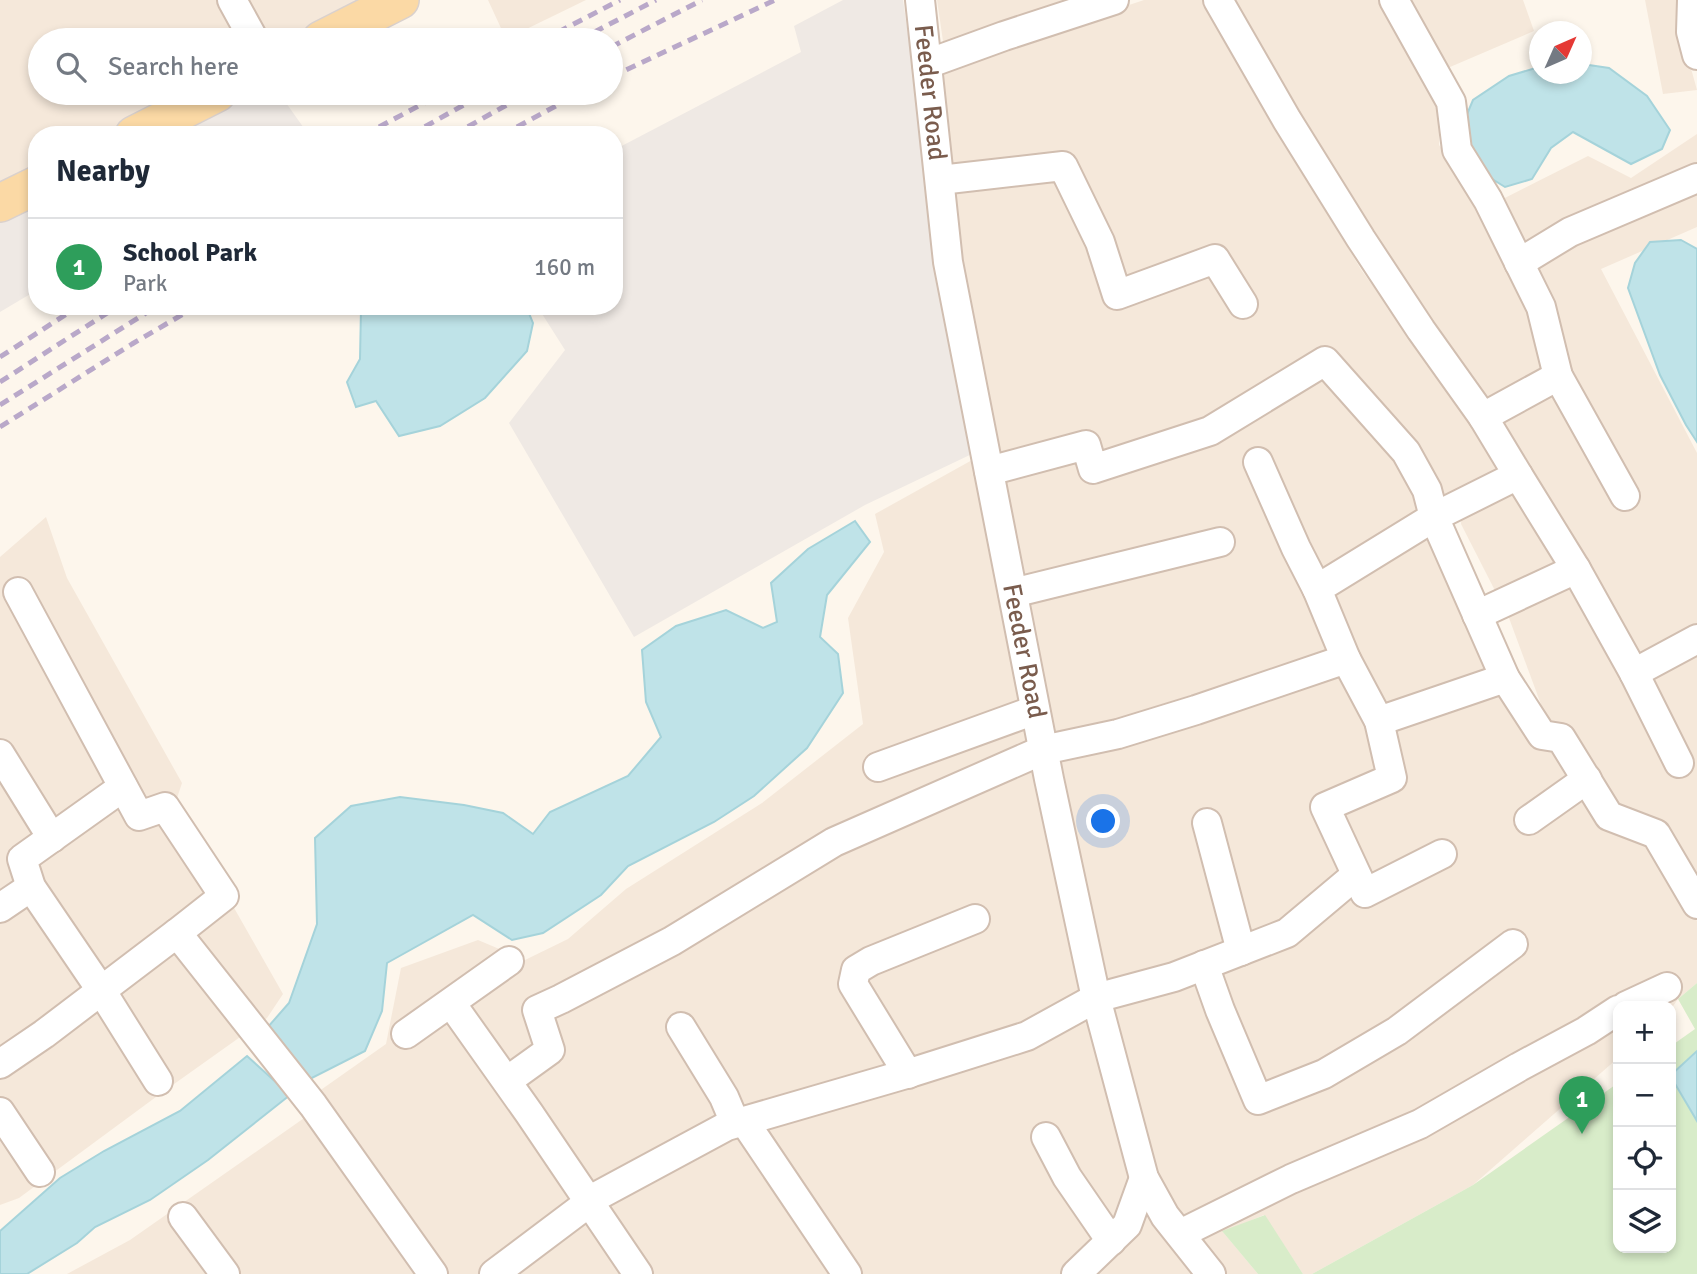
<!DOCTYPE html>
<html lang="en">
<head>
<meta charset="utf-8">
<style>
  :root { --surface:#fff; --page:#f6f6f7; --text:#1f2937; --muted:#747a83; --line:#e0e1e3; --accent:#2563eb }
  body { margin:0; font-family:Signika,sans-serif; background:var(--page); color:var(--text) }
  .controls { position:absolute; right:21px; bottom:21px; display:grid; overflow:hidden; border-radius:14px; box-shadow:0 4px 10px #0003 }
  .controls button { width:63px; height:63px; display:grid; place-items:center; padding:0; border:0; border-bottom:2px solid var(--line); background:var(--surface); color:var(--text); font:35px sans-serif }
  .compass { position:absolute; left:1529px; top:21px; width:63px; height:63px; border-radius:50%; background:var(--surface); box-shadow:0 4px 10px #0003; rotate:45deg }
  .you { position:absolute; left:1104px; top:822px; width:24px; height:24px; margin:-18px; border:5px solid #fff; border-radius:50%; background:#1a73e8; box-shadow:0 0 0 10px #1a73e833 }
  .badge { display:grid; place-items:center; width:46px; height:46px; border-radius:50%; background:var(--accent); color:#fff; font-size:23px; font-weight:700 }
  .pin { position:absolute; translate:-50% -58px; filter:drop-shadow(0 2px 4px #0008) }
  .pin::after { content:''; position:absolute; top:37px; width:24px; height:21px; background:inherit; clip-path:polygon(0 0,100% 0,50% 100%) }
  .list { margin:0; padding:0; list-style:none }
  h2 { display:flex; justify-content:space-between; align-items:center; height:91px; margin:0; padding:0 28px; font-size:30px }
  h2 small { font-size:23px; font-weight:400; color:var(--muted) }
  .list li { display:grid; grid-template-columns:46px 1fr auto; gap:21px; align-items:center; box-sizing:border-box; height:98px; padding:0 28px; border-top:2px solid var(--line) }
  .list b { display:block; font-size:26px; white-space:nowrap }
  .list p { margin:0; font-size:23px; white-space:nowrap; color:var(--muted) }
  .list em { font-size:23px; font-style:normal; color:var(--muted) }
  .icon { flex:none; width:38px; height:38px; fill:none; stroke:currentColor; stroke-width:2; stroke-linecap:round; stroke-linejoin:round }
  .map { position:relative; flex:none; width:1697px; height:1274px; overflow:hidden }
  .search { position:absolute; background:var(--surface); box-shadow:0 4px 10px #0003; left:28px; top:28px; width:595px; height:77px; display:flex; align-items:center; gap:18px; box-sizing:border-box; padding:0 24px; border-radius:38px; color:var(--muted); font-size:26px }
  .panel { position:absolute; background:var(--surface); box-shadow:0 4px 10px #0003; left:28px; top:126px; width:595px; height:189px; border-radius:28px }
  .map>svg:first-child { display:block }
  .residential { fill:#f5e8da }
  .industrial { fill:#efe9e4 }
  .green { fill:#d8ecc9 }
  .water { fill:#bfe3e8; stroke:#a5d3da; stroke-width:2 }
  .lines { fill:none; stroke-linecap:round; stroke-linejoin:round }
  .minor-casing { stroke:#d1beb0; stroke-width:32 }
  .major-casing { stroke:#dad1cd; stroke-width:40 }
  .minor { stroke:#fff; stroke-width:28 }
  .major { stroke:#fbd9a5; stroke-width:37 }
  .rail { stroke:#b9a8c9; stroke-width:5; stroke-dasharray:10 7; stroke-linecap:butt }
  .labels { text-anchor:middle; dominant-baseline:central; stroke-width:5; stroke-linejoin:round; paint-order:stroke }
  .street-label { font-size:26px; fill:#7a5c4d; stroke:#fffaf3 }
</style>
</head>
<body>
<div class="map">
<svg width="1697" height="1274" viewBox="0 0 1697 1274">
  <rect width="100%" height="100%" fill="#fdf6ec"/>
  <!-- residential -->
  <path class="residential" d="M 0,0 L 375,0 L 293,40 L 40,40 L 40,93 L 189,93 L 105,135 L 37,135 L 37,169 L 0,186 Z
    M 488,0 L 586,0 L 506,39 Z
    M 937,0 L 1093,0 L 944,48 Z
    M 1144,0 L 1209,0 L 1272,123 L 1362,271 L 1506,467 L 1430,507 L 1504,664 L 1386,708 L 1337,649 L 1049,740 L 960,257 L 940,68 Z
    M 1227,0 L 1523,0 L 1534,31 L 1422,79 L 1439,104 L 1439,145 L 1487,207 L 1588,156 L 1631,178 L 1697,134 L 1697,227 L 1601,269 L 1697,453 L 1697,883 L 1612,807 L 1549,726 L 1509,618 L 1461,524 L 1462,509 L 1524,471 L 1408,297 Z
    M 1645,0 L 1685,0 L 1680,29 L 1697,90 L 1663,94 Z
    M 974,459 L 1087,992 L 1004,1029 L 597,1185 L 479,1274 L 444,1274 L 315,1094 L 386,1044 L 401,968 L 478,940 L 525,960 L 568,939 L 626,889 L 762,803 L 863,724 L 848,618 L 884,552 L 875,514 Z
    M 46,517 L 67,578 L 182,783 L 175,804 L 283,994 L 267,1018 L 160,1094 L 19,1198 L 0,1205 L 0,557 Z
    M 1343,669 L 1372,731 L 1510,685 L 1554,746 L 1645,838 L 1697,921 L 1697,983 L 1678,999 L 1671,1009 L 1671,1006 L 1618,1006 L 1618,1058 L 1473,1185 L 1312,1274 L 1303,1274 L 1264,1215 L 1223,1232 L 1258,1274 L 1227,1274 L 1197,1237 L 1154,1179 L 1109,1009 L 1055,758 Z
    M 1090,1010 L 1132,1175 L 1120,1219 L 1062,1274 L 514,1274 L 613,1202 L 757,1125 Z
    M 307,1116 L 420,1274 L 67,1274 L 130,1240 Z
    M 1147,1195 L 1202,1274 L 1084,1274 Z"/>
  <!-- industrial -->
  <path class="industrial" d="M 843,0 L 903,0 L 926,158 L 976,452 L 865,505 L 634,637 L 509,423 L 565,350 L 537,306 L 614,306 L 614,150 L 801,52 L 794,26 Z
    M 235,93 L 279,93 L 306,131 L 300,135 L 153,135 Z
    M 37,194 L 37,290 L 0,312 L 0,213 Z"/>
  <!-- green -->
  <path class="green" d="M 1697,983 L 1697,1274 L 1312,1274 L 1473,1185 L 1618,1083 L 1618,1248 L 1671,1248 L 1671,1046 L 1695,1029 L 1678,999 Z
    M 1265,1215 L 1303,1274 L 1258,1274 L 1222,1231 Z"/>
  <!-- water -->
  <path class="water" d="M 1582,64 L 1609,68 L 1647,96 L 1670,130 L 1662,149 L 1631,164 L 1573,132 L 1551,148 L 1532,179 L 1505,187 L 1489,177 L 1460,131 L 1473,100 L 1509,76 L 1539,67 L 1540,74 L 1582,74 Z
    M 1681,240 L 1697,249 L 1697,442 L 1686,425 L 1660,375 L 1628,288 L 1635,263 L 1650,242 Z
    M 365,306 L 526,306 L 533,323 L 527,351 L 485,398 L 440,426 L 399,436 L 376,401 L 356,407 L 347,382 L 360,359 L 361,309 Z
    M 855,521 L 870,542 L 827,595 L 820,637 L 838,654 L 843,693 L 807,748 L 754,796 L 714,822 L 628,866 L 601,895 L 543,933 L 512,940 L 473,915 L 387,963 L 382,1011 L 365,1051 L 306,1081 L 267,1028 L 289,1003 L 317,924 L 315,838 L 351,806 L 400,797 L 464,805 L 503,813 L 533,834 L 550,812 L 628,776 L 661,737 L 646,702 L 642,650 L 676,626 L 726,610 L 763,628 L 777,622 L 771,583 L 808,549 Z
    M 1697,1051 L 1697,1121 L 1671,1077 L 1671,1075 Z
    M 247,1056 L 290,1095 L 208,1160 L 150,1200 L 95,1227 L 77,1243 L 27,1274 L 0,1274 L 0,1231 L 60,1178 L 104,1151 L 180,1111 Z"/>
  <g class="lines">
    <defs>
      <g id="minor">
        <path d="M 232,0 L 254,40"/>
        <path id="s1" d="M 920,0 L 948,262 L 1049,779 L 1096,998 L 1144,1178 L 1165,1216 L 1211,1274"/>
        <path d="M 1218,0 L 1287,120 L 1361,239 L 1421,330 L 1483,417 L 1518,475 L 1434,517 L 1505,678 L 1542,735 L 1561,738 L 1609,816 L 1656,834 L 1697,904"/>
        <path d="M 1394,0 L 1451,102 L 1457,150 L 1488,200 L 1541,307 L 1558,376 L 1625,496"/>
        <path d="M 1692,0 L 1691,32 L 1697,55"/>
        <path d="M 927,64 L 1004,36 L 1114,0"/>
        <path d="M 940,180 L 1063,166 L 1100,242 L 1117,295 L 1215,259 L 1243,304"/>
        <path d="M 1519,263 L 1570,232 L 1697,178"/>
        <path d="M 1483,417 L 1558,376"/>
        <path d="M 1258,462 L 1296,548 L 1317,589"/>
        <path d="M 989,471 L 1086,445 L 1093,469 L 1210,431 L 1325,361 L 1406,452 L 1427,490 L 1434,517 L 1317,589 L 1346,659 L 1379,721 L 1392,778 L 1325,807 L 1365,893 L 1442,854"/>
        <path d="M 1518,475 L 1576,569"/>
        <path d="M 18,592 L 139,816 L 165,807 L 224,896 L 177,933"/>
        <path d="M 1013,593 L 1220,542"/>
        <path d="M 1477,615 L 1576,569 L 1634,673 L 1679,763"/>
        <path d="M 1634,673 L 1697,639"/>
        <path d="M 1379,721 L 1505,678"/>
        <path d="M 0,754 L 52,838"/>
        <path d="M 878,767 L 1035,710"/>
        <path d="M 123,787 L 22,859 L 31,887 L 101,990 L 158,1081"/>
        <path d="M 1529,820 L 1587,779"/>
        <path d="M 1207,823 L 1241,951"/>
        <path d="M 0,908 L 31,887"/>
        <path d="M 1204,965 L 1220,1010 L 1258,1100 L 1324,1074 L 1397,1031 L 1513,944"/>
        <path d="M 451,1003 L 529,1113 L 638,1274"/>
        <path d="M 1626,1006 L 1667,987"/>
        <path d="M 681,1027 L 724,1097 L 735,1123"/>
        <path d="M 406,1034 L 509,961"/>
        <path d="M 0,1064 L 44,1034 L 177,933 L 313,1105 L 433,1274"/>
        <path d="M 908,1074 L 853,984 L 856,970 L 871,961 L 975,919"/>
        <path d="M 507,1081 L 550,1050 L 537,1010 L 561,999 L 672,941 L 834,842 L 1043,750 L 1118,734 L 1196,710 L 1346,659"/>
        <path d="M 0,1112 L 40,1172"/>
        <path d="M 744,1121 L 847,1274"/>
        <path d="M 1046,1137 L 1067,1177 L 1111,1241"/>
        <path d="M 183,1217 L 225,1274"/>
        <path d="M 1180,1234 L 1291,1179 L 1420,1124 L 1519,1067 L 1586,1031 L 1618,1010"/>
        <path d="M 494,1274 L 599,1195 L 727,1126 L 913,1072 L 1027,1036 L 1096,998 L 1174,977 L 1287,933 L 1356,875"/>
        <path d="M 1076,1274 L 1127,1225 L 1144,1178"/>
      </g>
      <path id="major" d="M 321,40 L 400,0
        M 134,135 L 217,93
        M 0,203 L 37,185"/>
    </defs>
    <!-- minor casing -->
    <use href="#minor" class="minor-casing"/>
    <!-- major casing -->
    <use href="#major" class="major-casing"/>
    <!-- minor -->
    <use href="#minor" class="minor"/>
    <!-- major -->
    <use href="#major" class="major"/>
    <!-- rail -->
    <path class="rail" d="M 543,40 L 620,0
      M 579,40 L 656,0
      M 611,47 L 702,0
      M 611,77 L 775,0
      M 364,135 L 443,93
      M 410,135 L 485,93
      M 453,135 L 528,93
      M 502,135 L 580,93
      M 0,357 L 79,306
      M 0,382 L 118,306
      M 0,405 L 157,306
      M 0,427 L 132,344 L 197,306"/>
  </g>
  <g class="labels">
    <!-- street labels -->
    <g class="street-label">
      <text stroke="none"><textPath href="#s1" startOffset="93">Feeder Road</textPath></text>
      <text stroke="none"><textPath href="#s1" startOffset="660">Feeder Road</textPath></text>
    </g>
  </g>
</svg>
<div class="controls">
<button>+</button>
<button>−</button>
<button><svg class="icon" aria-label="locate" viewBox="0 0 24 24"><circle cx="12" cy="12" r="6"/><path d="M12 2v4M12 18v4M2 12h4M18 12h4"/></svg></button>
<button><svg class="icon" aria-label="layers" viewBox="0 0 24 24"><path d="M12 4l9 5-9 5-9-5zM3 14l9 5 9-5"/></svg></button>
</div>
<svg class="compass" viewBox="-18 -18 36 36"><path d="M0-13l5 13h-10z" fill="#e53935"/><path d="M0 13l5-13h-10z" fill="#747a83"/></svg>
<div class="you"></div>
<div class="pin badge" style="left:1582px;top:1134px;background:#2e9e5b">1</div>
<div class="search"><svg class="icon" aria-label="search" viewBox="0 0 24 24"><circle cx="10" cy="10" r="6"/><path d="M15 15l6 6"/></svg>Search here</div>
<section class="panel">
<h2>Nearby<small></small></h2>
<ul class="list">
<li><span class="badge" style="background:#2e9e5b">1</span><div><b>School Park</b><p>Park</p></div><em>160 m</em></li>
</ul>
</section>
</div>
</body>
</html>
